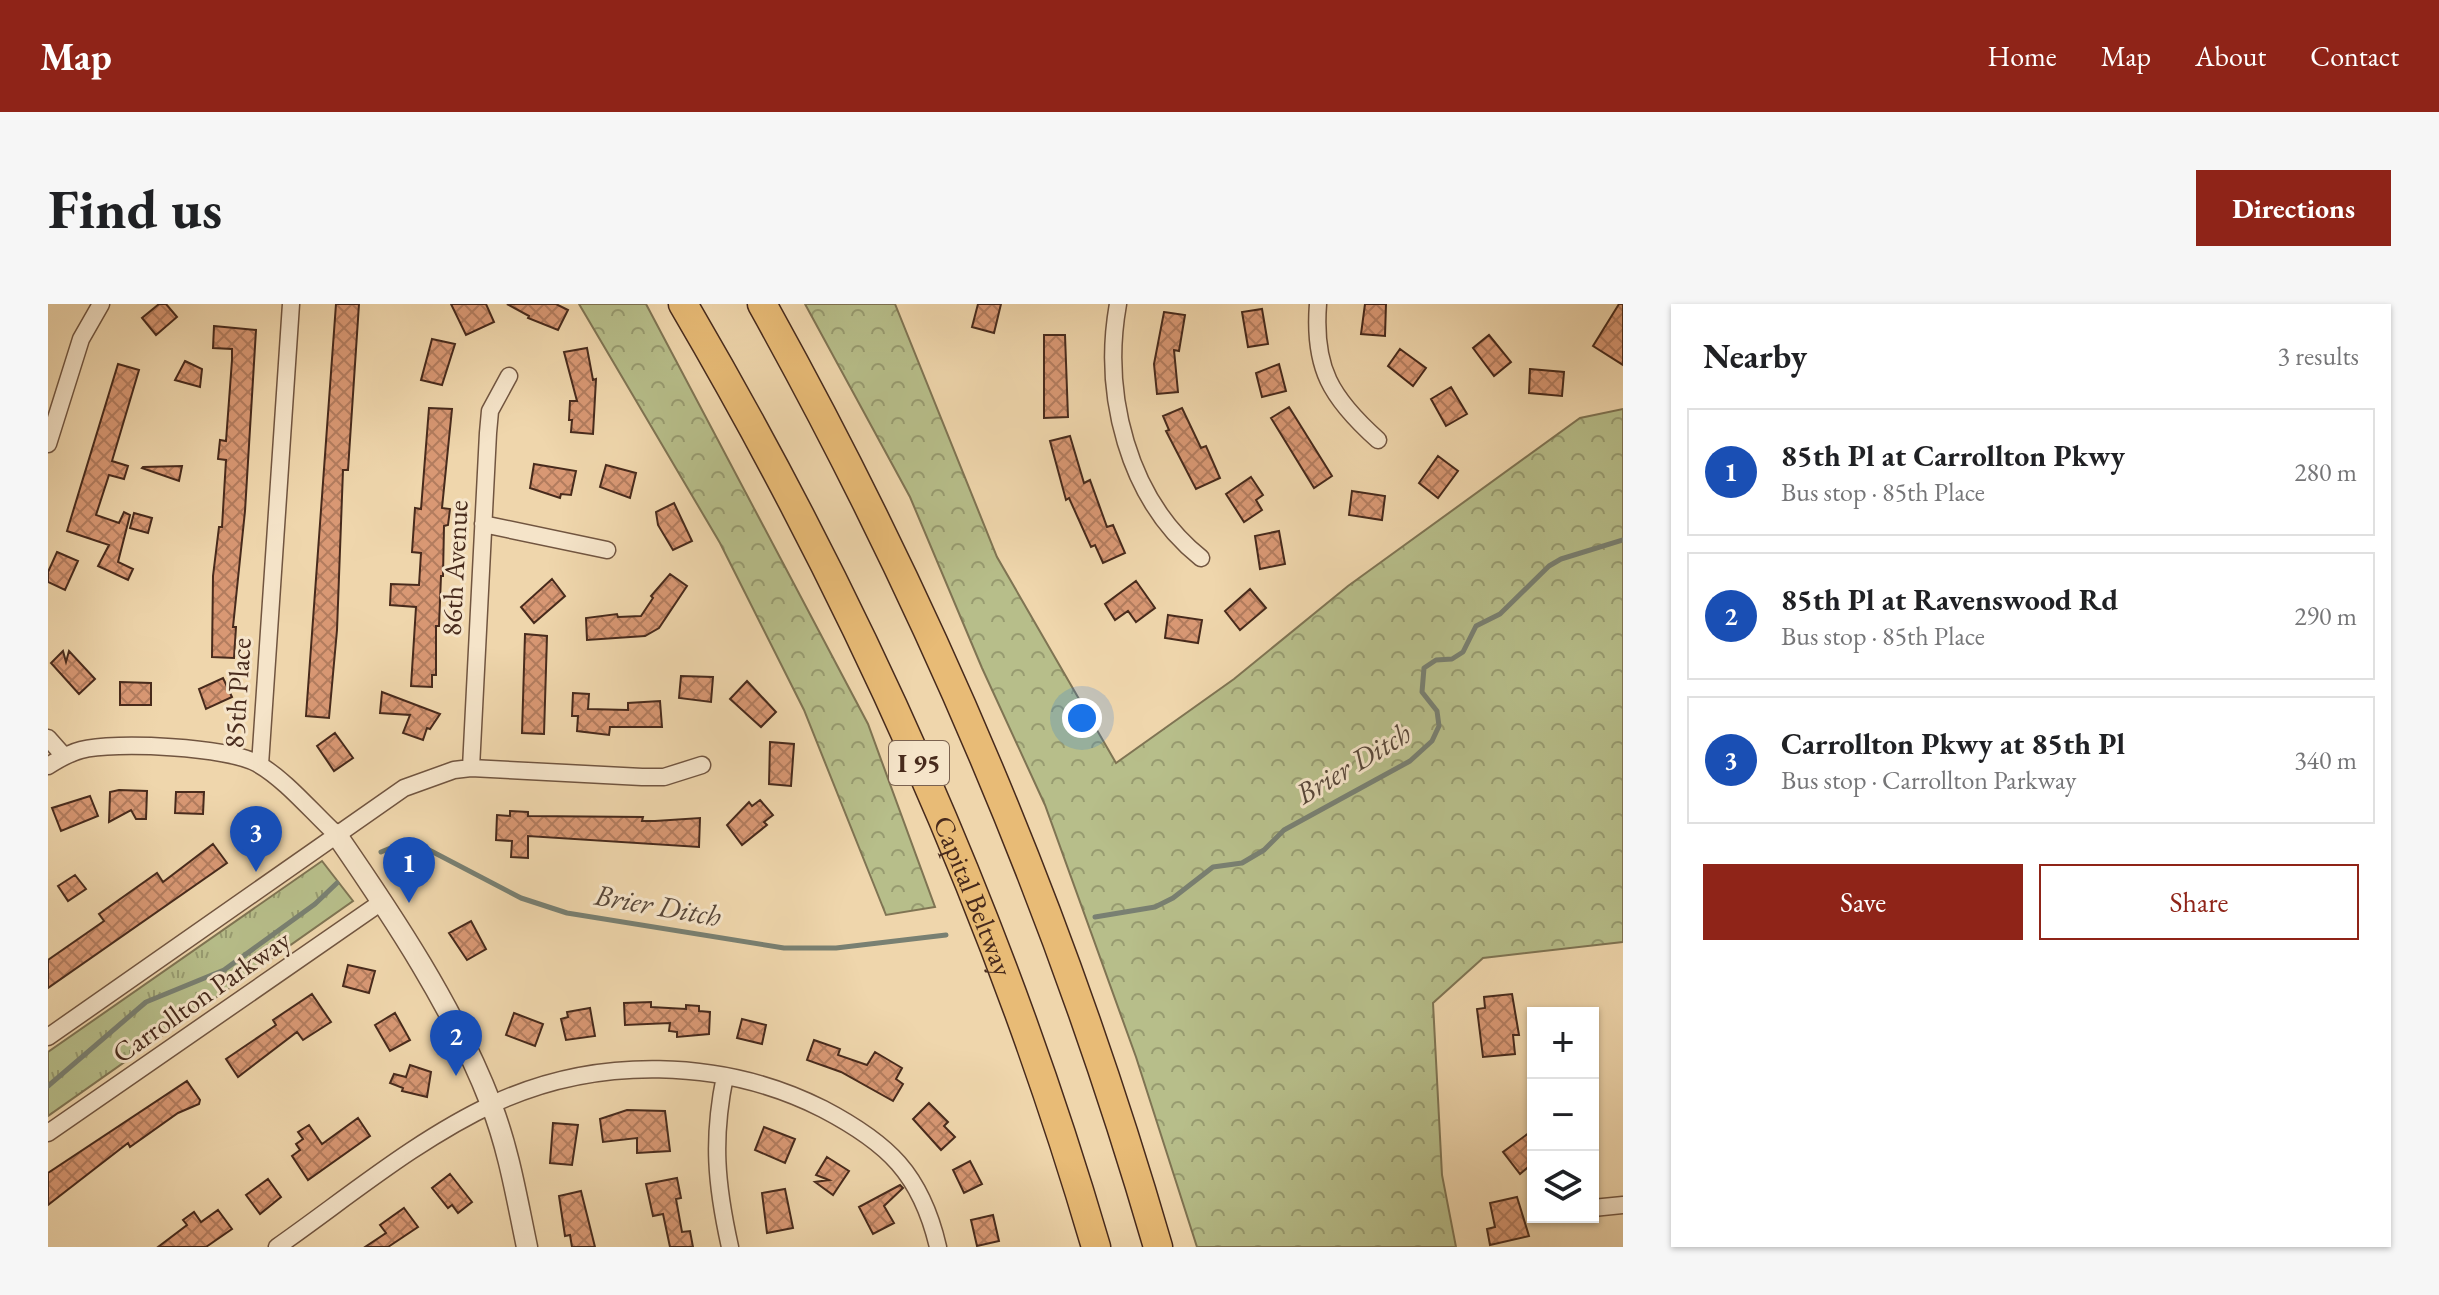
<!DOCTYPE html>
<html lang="en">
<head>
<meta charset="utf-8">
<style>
  :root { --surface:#fff; --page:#f6f6f6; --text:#202124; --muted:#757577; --line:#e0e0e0; --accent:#8f2418 }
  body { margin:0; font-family:"EB Garamond",serif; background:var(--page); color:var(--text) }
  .controls { position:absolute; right:24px; bottom:24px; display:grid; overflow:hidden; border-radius:0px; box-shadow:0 2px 6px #0004 }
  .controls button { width:72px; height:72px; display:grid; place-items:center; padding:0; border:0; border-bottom:2px solid var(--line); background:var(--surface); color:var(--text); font:40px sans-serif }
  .you { position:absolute; left:1034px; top:414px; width:28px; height:28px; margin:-20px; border:6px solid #fff; border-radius:50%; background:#1a73e8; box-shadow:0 0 0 12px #1a73e833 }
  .badge { display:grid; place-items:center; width:52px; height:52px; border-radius:50%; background:var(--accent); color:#fff; font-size:26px; font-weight:700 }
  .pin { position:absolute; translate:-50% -66px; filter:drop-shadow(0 2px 4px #0008) }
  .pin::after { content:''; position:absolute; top:42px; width:28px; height:24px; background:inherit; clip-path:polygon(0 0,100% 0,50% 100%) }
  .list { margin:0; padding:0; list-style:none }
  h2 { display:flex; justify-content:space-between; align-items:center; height:104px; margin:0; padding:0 32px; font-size:34px }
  h2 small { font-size:26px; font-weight:400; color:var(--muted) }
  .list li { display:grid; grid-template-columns:52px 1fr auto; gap:24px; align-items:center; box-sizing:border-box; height:128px; margin:0 16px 16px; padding:0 16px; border:2px solid var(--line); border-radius:0px }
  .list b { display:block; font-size:30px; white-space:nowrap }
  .list p { margin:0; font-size:26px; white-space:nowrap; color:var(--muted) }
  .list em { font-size:26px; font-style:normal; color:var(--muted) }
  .actions { display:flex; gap:16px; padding:24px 32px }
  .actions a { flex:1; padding:18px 0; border:2px solid var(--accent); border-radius:0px; text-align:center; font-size:28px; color:var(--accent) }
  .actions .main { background:var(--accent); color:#fff }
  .icon { flex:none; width:44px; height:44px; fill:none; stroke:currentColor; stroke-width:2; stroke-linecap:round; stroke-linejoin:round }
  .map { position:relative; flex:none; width:1575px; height:943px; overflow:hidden; border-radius:0px }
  header { display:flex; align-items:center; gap:48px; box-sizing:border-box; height:112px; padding:0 40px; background:var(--accent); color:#fff }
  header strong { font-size:38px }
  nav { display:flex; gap:44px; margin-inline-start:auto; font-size:28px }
  .intro { display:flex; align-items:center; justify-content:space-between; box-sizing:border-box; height:192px; padding:0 48px }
  h1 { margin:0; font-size:56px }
  .button { padding:20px 36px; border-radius:0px; background:var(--accent); color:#fff; font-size:28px; font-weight:700 }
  main { display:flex; gap:48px; padding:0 48px }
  aside { flex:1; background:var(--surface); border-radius:0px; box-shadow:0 2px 6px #0004 }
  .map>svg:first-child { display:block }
  .forest { fill:url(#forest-crowns); stroke:#7f7453; stroke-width:2 }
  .park { fill:url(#park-tufts); stroke:#7f7453; stroke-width:2 }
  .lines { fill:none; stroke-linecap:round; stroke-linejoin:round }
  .stream { stroke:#798072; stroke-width:5 }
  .building { fill:url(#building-cross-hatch); stroke:#472a1c; stroke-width:2 }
  .minor-casing { stroke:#715540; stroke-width:19 }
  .tertiary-casing { stroke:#715540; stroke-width:23 }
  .motorway-casing { stroke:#472a1c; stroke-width:31 }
  .minor { stroke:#f5e4c9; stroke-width:16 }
  .tertiary { stroke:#f5e4c9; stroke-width:20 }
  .motorway { stroke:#e8bb76; stroke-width:28 }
  .labels { text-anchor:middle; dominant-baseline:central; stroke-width:6; stroke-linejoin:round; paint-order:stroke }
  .shield { fill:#f5e4c9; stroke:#7b6250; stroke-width:2 }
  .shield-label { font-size:26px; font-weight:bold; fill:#472a1c }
  .street-label { font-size:28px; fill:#472a1c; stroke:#f5e4c9 }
  .water-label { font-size:30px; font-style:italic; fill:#584739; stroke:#f5e4c9 }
</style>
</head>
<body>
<header>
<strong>Map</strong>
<nav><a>Home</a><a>Map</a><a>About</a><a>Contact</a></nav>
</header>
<div class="intro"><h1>Find us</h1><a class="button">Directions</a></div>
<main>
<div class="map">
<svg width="1575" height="943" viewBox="0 0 1575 943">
  <defs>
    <pattern id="forest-crowns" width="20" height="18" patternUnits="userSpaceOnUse" patternTransform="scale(2)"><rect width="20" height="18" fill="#b7be8a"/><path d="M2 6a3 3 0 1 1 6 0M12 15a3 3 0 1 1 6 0" fill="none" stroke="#979b70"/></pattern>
    <pattern id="park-tufts" width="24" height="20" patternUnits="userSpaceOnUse" patternTransform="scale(2)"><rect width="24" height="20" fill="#b7be8a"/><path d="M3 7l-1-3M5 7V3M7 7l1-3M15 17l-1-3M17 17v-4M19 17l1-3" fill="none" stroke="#979b70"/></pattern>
    <pattern id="building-cross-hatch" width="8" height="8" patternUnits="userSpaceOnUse" patternTransform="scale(2)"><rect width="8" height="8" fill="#d99874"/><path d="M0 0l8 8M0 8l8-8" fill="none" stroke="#b27c5e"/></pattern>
  </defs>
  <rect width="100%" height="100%" fill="#efd6ac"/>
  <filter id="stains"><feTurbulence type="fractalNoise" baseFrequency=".0025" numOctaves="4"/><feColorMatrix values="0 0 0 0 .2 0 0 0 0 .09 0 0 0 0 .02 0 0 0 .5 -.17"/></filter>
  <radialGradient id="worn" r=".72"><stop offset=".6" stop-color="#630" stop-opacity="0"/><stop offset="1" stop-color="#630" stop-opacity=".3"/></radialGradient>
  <!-- forest -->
  <path class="forest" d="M 531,0 L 598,0 L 820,420 L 887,603 L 838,611 L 756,406 L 672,239 Z
    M 757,0 L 847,0 L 949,253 L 1068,459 L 1186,375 L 1300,282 L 1532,114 L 1575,105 L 1575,638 L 1435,654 L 1385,699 L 1394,871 L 1408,943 L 1149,943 L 1088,753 L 997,501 L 934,364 L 862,193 Z"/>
  <!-- park -->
  <path class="park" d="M 274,557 L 305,597 L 0,812 L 0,748 Z"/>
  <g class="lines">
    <!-- stream -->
    <path class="stream" d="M 333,548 L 362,536 L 473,594 L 519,609 L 736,644 L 788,644 L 898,631
      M 1047,613 L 1107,603 L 1125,594 L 1165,563 L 1194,559 L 1216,546 L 1236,526 L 1362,457 L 1384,437 L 1391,422 L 1389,407 L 1374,388 L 1376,364 L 1388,356 L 1404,355 L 1415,348 L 1428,322 L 1452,310 L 1501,262 L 1513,255 L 1575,236
      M 0,782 L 98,698 L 176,666 L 267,600 L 289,579"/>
  </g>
  <!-- building -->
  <path class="building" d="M 111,0 L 118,0 L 129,13 L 108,31 L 94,14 Z
    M 288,0 L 311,0 L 300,166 L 295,166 L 289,326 L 281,414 L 258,412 Z
    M 403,0 L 438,0 L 446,18 L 418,31 Z
    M 459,0 L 508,0 L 520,6 L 510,26 L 480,14 L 481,12 Z
    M 930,0 L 953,0 L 946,29 L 924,23 Z
    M 1317,0 L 1338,0 L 1337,32 L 1313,30 Z
    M 1571,0 L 1575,0 L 1575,61 L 1545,42 Z
    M 1214,5 L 1220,40 L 1200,43 L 1194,8 Z
    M 1116,8 L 1137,11 L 1131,47 L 1126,46 L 1130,88 L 1109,90 L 1106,60 Z
    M 166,22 L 208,26 L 197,207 L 185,323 L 188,323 L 186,354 L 164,353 L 165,272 L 171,223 L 174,223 L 178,156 L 170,155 L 172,136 L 178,137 L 184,56 L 184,45 L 165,44 Z
    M 996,31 L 1017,31 L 1020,113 L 996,114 Z
    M 1441,31 L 1463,58 L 1446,72 L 1425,44 Z
    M 384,35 L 407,40 L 394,81 L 373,76 Z
    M 539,44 L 545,76 L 548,75 L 545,130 L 523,128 L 524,116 L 521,116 L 522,97 L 529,97 L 516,48 Z
    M 1352,45 L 1378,64 L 1365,82 L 1340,62 Z
    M 137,57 L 154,65 L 152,83 L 127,76 Z
    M 70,60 L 91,66 L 64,157 L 80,162 L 76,175 L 61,171 L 48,211 L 71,219 L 76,208 L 82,211 L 70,258 L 85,265 L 80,276 L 50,262 L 61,241 L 19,227 Z
    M 1231,60 L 1238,87 L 1214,93 L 1208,69 Z
    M 1482,65 L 1516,68 L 1514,92 L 1481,89 Z
    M 1403,83 L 1419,110 L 1398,122 L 1383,95 Z
    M 1241,103 L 1284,172 L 1266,184 L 1223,114 Z
    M 381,104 L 404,105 L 394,204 L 402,205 L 400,221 L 396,222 L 395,272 L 393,272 L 391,322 L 388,322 L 388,371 L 384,371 L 384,383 L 363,382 L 368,303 L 342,301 L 343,280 L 371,281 L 373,249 L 364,248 L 367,204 L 373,205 Z
    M 1134,104 L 1153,144 L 1158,142 L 1172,174 L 1148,185 L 1118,127 L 1121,126 L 1115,112 Z
    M 1022,132 L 1036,179 L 1042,176 L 1059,223 L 1065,221 L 1077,249 L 1055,259 L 1047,241 L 1043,243 L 1021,194 L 1018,196 L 1002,137 Z
    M 1390,152 L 1410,167 L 1390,194 L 1371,179 Z
    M 486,160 L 528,167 L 523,191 L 513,190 L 512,194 L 482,184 Z
    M 558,161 L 588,169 L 582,194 L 552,183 Z
    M 134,162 L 131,177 L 94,164 L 95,163 Z
    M 1203,173 L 1215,191 L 1208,196 L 1214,206 L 1196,218 L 1178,190 Z
    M 1304,187 L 1337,192 L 1334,216 L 1301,211 Z
    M 626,199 L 644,237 L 625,246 L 610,221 L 608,208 Z
    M 86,209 L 104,214 L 100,229 L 82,224 Z
    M 1231,227 L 1237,260 L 1212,265 L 1207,232 Z
    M 9,248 L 30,257 L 17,286 L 0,278 L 0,268 Z
    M 622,270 L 639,282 L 611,324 L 597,332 L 539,336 L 538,314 L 569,310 L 570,313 L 593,312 L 605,294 L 603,292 Z
    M 504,275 L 517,292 L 486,319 L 473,303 Z
    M 1088,277 L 1107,304 L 1088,318 L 1080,307 L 1067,316 L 1057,300 Z
    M 1202,285 L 1218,304 L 1192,326 L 1177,307 Z
    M 1120,311 L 1154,316 L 1150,339 L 1117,334 Z
    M 477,330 L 499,332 L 496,430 L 474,429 Z
    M 15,347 L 18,358 L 21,347 L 47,375 L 31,390 L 3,359 Z
    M 633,372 L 665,373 L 663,398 L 631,394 Z
    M 175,374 L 184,393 L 158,405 L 151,385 Z
    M 699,377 L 728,408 L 713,423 L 682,395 Z
    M 72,378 L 103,379 L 103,401 L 72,401 Z
    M 334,388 L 392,410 L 382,425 L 379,424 L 375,436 L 355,429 L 362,411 L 332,409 Z
    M 525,389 L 541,390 L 540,405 L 580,406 L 580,399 L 612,397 L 614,423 L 562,423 L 561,431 L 529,427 L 530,412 L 524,412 Z
    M 287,429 L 305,454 L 286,467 L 269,442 Z
    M 722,438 L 746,440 L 743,482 L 721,480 Z
    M 71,486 L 99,487 L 98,515 L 88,515 L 83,506 L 61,518 L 62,488 Z
    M 128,488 L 156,488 L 155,510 L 127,509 Z
    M 42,492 L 50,512 L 13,527 L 4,504 Z
    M 712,496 L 725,511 L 716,518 L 719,521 L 694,541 L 679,521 L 701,498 L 704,502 Z
    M 462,507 L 480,508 L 480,512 L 595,513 L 594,517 L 607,517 L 652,514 L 651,543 L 480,532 L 480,554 L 463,553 L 464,537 L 448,536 L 449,511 L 462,512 Z
    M 205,508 L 214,534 L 194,541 L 187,521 Z
    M 165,540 L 179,559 L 0,684 L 0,656 L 56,617 L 51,610 L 109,569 L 115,578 Z
    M 27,571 L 38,585 L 20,597 L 10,582 Z
    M 423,617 L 438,645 L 419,656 L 401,629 Z
    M 300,661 L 327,667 L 321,689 L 295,682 Z
    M 264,690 L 283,718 L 255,736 L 249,728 L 190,773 L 178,755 L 228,721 L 225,716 Z
    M 1464,690 L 1471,731 L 1465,731 L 1467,750 L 1435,753 L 1429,705 L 1437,704 L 1436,693 Z
    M 603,698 L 603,703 L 638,705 L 638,701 L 651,702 L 651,707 L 662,708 L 661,730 L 629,733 L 629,728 L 621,727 L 622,719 L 577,721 L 576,699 Z
    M 542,704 L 547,732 L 518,736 L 513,715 L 520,713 L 519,708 Z
    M 347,709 L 362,736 L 342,747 L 327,721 Z
    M 466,709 L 495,720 L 487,742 L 458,731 Z
    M 694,715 L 718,721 L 714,740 L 689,734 Z
    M 766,736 L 792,745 L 790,751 L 819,761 L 827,748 L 854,764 L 848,775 L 855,780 L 845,797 L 793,768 L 759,756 Z
    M 362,761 L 383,768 L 379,793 L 354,787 L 355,784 L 342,779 L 346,770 L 358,773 Z
    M 139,777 L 152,796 L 151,800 L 130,809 L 82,843 L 80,839 L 0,901 L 0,869 Z
    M 881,799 L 900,818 L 896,822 L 907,833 L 893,846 L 865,815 Z
    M 579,806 L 617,807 L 622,847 L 589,849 L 589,834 L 555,838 L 552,815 Z
    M 310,814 L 322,832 L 260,876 L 244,852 L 252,846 L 248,840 L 255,835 L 250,828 L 261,821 L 274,840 Z
    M 505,819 L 530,821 L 524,861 L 502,859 Z
    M 716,823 L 747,835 L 737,859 L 707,846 Z
    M 1485,826 L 1485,859 L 1472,870 L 1455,848 Z
    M 779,853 L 801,867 L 785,891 L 767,878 L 781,876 L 768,871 Z
    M 922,857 L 934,880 L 916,889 L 905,866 Z
    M 402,870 L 424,898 L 410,909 L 404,901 L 400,904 L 384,884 Z
    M 629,874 L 633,894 L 628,895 L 634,928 L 642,927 L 645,943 L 622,943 L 615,910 L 605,912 L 598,880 Z
    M 220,875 L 233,893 L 212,910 L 198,891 Z
    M 852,881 L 855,884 L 836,902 L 846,919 L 825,930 L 811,903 Z
    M 737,885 L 745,924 L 719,929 L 714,889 Z
    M 533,887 L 547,943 L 524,943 L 522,931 L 517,932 L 511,892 Z
    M 1469,893 L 1481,932 L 1442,941 L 1439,925 L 1447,923 L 1442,899 Z
    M 356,904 L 370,923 L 340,943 L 317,943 L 338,929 L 332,921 Z
    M 170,906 L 184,925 L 158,943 L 110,943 L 139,921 L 135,916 L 146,908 L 153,918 Z
    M 945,911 L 951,937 L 929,942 L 923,916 Z"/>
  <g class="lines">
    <defs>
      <path id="minor" d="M 1070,0 C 1054,89 1079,195 1153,254
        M 1270,0 C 1265,64 1283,94 1330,136
        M 0,140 L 33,35 L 53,0
        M 435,220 L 559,246
        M 0,434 L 16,452
        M 212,461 L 243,0
        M 0,462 C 11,455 21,449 33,446 C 66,437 182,443 210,460 C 238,476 264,508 288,530
        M 423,464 L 440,129 L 442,107 L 461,72
        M 0,733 L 356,484 L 406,466 L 423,464 L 594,473 L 616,473 L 654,461
        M 677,772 C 664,835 668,880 682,943
        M 0,829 L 335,597
        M 1545,904 L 1575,901
        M 229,943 C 299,894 369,835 447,799 C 549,752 674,754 775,805 C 840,839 873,870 890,943"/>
      <path id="tertiary" d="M 288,530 C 346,614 406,704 443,800 C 461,846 469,896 479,943"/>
      <g id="motorway">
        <path id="s1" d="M 635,0 C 809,297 951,612 1048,943"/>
        <path d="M 714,0 C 880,298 1015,615 1110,943"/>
      </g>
    </defs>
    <!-- minor casing -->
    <use href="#minor" class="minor-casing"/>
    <!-- tertiary casing -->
    <use href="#tertiary" class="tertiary-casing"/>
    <!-- motorway casing -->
    <use href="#motorway" class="motorway-casing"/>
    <!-- minor -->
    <use href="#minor" class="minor"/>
    <!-- tertiary -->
    <use href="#tertiary" class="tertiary"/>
    <!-- motorway -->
    <use href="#motorway" class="motorway"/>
  </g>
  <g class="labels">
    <!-- shield labels -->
    <rect class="shield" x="841" y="437" width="60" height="44" rx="6"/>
    <g class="shield-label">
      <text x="871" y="459">I 95</text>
    </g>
    <!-- street labels -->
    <g class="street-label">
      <text transform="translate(406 264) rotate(-87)">86th Avenue</text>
      <text transform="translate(189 389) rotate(-86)">85th Place</text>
      <text stroke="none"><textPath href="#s1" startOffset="660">Capital Beltway</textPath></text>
      <text transform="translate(153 692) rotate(-35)">Carrollton Parkway</text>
    </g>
    <!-- water labels -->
    <g class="water-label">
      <text transform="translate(1305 459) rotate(-31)">Brier Ditch</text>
      <text transform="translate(610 601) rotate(10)">Brier Ditch</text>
    </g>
  </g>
  <rect width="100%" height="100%" filter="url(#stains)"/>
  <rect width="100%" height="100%" fill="url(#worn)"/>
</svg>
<div class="controls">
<button>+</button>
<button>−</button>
<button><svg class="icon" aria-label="layers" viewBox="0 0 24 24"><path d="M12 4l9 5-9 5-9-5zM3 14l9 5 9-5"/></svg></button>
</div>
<div class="you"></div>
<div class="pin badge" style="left:361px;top:599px;background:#1a4fb4">1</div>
<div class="pin badge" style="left:408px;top:772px;background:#1a4fb4">2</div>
<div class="pin badge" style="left:208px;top:568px;background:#1a4fb4">3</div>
</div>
<aside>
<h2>Nearby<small>3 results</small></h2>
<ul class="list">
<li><span class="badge" style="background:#1a4fb4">1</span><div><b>85th Pl at Carrollton Pkwy</b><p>Bus stop · 85th Place</p></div><em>280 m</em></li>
<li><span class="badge" style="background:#1a4fb4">2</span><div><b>85th Pl at Ravenswood Rd</b><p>Bus stop · 85th Place</p></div><em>290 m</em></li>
<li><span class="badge" style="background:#1a4fb4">3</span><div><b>Carrollton Pkwy at 85th Pl</b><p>Bus stop · Carrollton Parkway</p></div><em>340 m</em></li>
</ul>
<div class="actions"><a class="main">Save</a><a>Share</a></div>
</aside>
</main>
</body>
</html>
